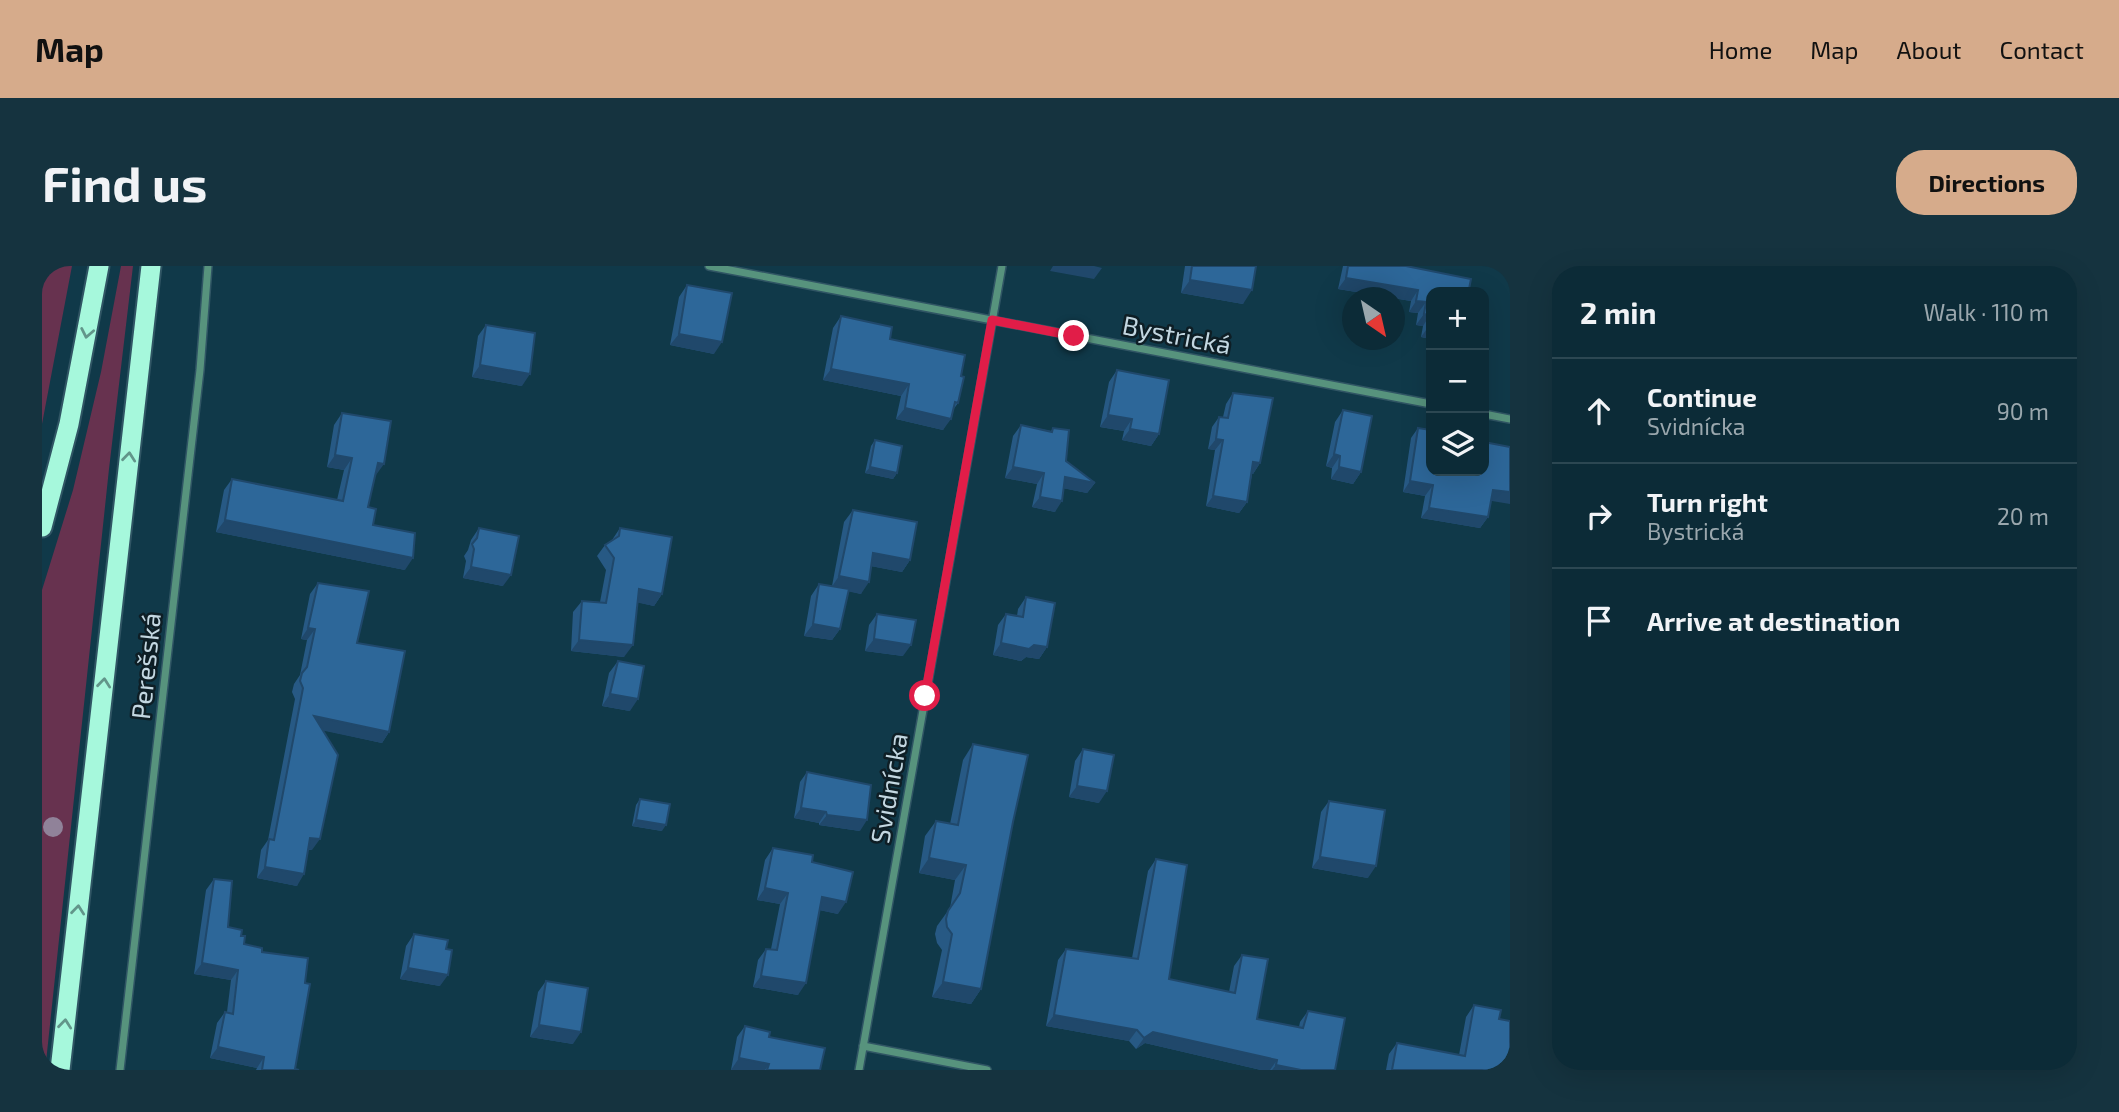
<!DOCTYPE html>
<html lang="en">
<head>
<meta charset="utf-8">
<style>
  :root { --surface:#0c2b37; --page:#15333f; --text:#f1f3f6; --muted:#9aa7ad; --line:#2c4752; --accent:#d6ab8b }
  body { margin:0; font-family:"Exo 2",sans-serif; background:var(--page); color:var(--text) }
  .controls { position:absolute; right:21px; top:21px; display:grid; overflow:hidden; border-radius:14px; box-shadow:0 7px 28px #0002 }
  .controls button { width:63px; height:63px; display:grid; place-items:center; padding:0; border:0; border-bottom:2px solid var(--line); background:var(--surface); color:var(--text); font:35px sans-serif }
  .compass { position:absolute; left:1300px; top:21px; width:63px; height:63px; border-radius:50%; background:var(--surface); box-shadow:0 7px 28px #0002; rotate:146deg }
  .stop { position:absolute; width:21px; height:21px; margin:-16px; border:5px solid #e11d48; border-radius:50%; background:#fff }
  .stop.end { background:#e11d48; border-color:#fff; box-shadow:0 2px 7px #0008 }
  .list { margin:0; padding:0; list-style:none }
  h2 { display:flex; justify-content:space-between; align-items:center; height:91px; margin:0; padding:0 28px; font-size:30px }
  h2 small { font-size:23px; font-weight:400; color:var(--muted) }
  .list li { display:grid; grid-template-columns:46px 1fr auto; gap:21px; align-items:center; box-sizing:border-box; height:105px; padding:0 28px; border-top:2px solid var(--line) }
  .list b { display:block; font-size:26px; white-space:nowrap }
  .list p { margin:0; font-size:23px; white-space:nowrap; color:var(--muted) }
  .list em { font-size:23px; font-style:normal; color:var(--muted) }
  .icon { flex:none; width:38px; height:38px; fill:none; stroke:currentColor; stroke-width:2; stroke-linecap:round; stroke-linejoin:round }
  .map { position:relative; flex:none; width:1468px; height:804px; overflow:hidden; border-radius:28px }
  header { display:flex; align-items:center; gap:42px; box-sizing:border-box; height:98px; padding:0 35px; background:var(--accent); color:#111 }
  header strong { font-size:33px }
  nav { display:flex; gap:38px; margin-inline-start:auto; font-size:24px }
  .intro { display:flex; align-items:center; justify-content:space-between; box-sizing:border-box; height:168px; padding:0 42px }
  h1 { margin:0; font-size:49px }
  .button { padding:18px 32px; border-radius:28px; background:var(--accent); color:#111; font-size:24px; font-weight:700 }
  main { display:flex; gap:42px; padding:0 42px }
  aside { flex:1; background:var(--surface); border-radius:28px; box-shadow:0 7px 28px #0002 }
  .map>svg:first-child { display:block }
  .green { fill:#67324f }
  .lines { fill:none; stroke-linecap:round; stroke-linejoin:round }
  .minor-casing { stroke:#305564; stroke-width:10 }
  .trunk-casing { stroke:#305564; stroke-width:23 }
  .minor { stroke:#57937d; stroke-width:7 }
  .trunk { stroke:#a6f8dc; stroke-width:19 }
  .tree { fill:#908299 }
  .wall { fill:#275984 }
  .shaded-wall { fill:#20486b }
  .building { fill:#2d6799; stroke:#20486b; stroke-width:2 }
  .oneway { stroke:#62968a }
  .route { stroke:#e11d48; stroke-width:9 }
  .labels { text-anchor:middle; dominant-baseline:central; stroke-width:5; stroke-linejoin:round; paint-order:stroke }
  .street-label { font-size:26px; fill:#c3d7e1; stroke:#0e1e25 }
</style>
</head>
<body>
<header>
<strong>Map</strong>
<nav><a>Home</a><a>Map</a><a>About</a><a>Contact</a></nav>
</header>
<div class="intro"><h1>Find us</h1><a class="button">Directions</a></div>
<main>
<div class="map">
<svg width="1468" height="804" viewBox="0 0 1468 804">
  <rect width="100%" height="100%" fill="#103949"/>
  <!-- green -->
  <path class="green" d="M 0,0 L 30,0 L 0,158 Z
    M 79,0 L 91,0 L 67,203 L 4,796 L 3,804 L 0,804 L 0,324 L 31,224 L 59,106 Z"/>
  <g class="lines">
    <defs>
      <path id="minor" d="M 667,0 L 1389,138
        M 1442,148 L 1468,153
        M 821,780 L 945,804
        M 78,804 L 158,104 L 166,0
        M 817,804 L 960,0"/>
      <path id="trunk" d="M 0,261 L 27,158 L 57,0
        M 18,804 L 109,0"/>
    </defs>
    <!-- minor casing -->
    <use href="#minor" class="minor-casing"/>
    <!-- trunk casing -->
    <use href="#trunk" class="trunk-casing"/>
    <!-- minor -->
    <use href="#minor" class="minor"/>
    <!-- trunk -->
    <use href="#trunk" class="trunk"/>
  </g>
  <!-- trees -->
  <circle class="tree" cx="11" cy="561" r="10"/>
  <!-- wall -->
  <path class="wall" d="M 1143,0 L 1214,0 L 1201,38 L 1139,27 Z
    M 1301,0 L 1364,0 L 1429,13 L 1389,73 L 1379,71 L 1381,60 L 1374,59 L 1376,47 L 1367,46 L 1369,35 L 1296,23 Z
    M 645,19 L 672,88 L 628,79 L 637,31 Z
    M 799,50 L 919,110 L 916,137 L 911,144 L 901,164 L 854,153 L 859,130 L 781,114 L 791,62 Z
    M 444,59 L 480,120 L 430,111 L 436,70 Z
    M 1075,104 L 1117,168 L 1109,180 L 1080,174 L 1082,165 L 1058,161 L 1067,116 Z
    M 1191,127 L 1218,197 L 1211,208 L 1210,208 L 1205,236 L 1197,247 L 1164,240 L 1173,184 L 1166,183 L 1170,161 L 1177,151 L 1181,151 L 1184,138 Z
    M 1301,144 L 1319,206 L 1311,218 L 1289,213 L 1290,202 L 1284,200 L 1293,156 Z
    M 300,147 L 333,209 L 326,241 L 331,259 L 363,304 L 174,266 L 182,224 L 190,213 L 295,234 L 302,204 L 285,201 L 292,159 Z
    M 979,159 L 1009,165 L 1011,162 L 1024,195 L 1053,217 L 1045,227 L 1021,222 L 1013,246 L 990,241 L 995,218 L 963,212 L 971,170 Z
    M 1376,162 L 1449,235 L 1446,251 L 1438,262 L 1379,252 L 1383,230 L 1361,226 L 1369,172 Z
    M 833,174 L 855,207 L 851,213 L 823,207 L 829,180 Z
    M 811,244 L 868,294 L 860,306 L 829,300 L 819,328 L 807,325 L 798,363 L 790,374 L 762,370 L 769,330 L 777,318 L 790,320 L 802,256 Z
    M 437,262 L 461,320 L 421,312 L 424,295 L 422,290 L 426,284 L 429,274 Z
    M 578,262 L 620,328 L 612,340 L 595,336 L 582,391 L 529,385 L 531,346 L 540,335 L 558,336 L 564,304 L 555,290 L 563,279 L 570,274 Z
    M 276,317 L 315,377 L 347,466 L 340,477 L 281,464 L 270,584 L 266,584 L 255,620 L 215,612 L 219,584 L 226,574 L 253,433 L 250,426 L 252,418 L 258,409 L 265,374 L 259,373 L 268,328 Z
    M 984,331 L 1005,381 L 997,393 L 984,391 L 979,395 L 951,389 L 956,359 L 964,348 L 975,350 L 976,343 Z
    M 835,348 L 861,390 L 823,385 L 827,359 Z
    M 576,395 L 588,445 L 560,440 L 567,407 Z
    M 931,478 L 971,556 L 939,723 L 929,738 L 890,731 L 900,684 L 895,677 L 893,668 L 895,660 L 908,642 L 913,614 L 877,607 L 883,570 L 894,555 L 908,558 L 921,494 Z
    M 1041,483 L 1057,537 L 1027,531 L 1033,495 Z
    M 765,506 L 818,565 L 777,559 L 777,557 L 752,552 L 758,516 Z
    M 598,533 L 620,565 L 590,560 L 594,539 Z
    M 1287,535 L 1326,612 L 1270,602 L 1279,546 Z
    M 731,582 L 770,596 L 796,648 L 778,644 L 756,729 L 711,721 L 716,694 L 724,683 L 729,683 L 738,638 L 715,634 L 723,594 Z
    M 1114,593 L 1127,713 L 1187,726 L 1192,700 L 1200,689 L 1215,753 L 1257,761 L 1258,756 L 1266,745 L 1293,804 L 1219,804 L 1103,777 L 1094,783 L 1087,775 L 1004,760 L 1016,694 L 1024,683 L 1090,692 L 1106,605 Z
    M 172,613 L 186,661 L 199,670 L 202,678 L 220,686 L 253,803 L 257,804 L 214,804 L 215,802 L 168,792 L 175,757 L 183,746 L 185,746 L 189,714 L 152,708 L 164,624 Z
    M 372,668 L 398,720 L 358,713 L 364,680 Z
    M 504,715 L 531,778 L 488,771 L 496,726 Z
    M 1432,739 L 1457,753 L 1468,804 L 1344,804 L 1347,788 L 1355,777 L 1417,789 L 1424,751 Z
    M 703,760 L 727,771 L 778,804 L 689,804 L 695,771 Z"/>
  <!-- shaded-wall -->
  <path class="shaded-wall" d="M 1011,0 L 1052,0 L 1060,2 L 1052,13 L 1008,5 Z
    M 1304,12 L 1376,24 L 1369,35 L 1296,23 Z
    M 1148,14 L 1210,24 L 1201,38 L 1139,27 Z
    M 1374,35 L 1384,36 L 1376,47 L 1367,46 Z
    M 1382,48 L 1388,49 L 1381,60 L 1374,59 Z
    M 1387,60 L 1389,60 L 1389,73 L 1379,71 Z
    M 637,68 L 680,76 L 672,88 L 628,79 Z
    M 438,99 L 488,108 L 480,120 L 430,111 Z
    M 789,103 L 867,118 L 859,130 L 781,114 Z
    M 863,142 L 909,153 L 901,164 L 854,153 Z
    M 1066,149 L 1090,153 L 1082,165 L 1058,161 Z
    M 1088,163 L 1117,168 L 1109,180 L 1080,174 Z
    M 1174,173 L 1181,174 L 1173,184 L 1166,183 Z
    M 1292,188 L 1298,190 L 1290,202 L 1284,200 Z
    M 293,189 L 310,192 L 302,204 L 285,201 Z
    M 1211,196 L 1218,197 L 1211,208 L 1204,207 Z
    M 336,197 L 342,198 L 334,209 Z
    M 828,201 L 855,207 L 851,213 L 823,207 Z
    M 971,201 L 1002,207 L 995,218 L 963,212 Z
    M 1297,201 L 1319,206 L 1311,218 L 1289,213 Z
    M 1023,211 L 1053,217 L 1045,227 L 1015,221 Z
    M 1368,215 L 1391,219 L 1383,230 L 1361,226 Z
    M 1451,224 L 1468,226 L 1468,238 L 1444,234 Z
    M 1171,230 L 1205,236 L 1197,247 L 1164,240 Z
    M 998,231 L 1020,235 L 1013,246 L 990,241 Z
    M 1387,242 L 1446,251 L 1438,262 L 1379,252 Z
    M 183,254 L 371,292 L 363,304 L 174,266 Z
    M 831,287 L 868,294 L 860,306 L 823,299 Z
    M 429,301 L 469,309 L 461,320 L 421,312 Z
    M 797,310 L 827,316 L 819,328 L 789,322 Z
    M 597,323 L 620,328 L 612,340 L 588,335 Z
    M 771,358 L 798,363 L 790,374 L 762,370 Z
    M 266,362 L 273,363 L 265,374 L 259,373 Z
    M 832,373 L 869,379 L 861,390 L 823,385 Z
    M 537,374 L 591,379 L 582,391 L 529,385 Z
    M 959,377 L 992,379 L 1005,381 L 997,393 L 984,391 L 979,395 L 951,389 Z
    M 568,428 L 596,433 L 588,445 L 560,440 Z
    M 272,450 L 347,466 L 340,477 L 264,461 Z
    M 1035,520 L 1065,525 L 1057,537 L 1027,531 Z
    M 759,542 L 784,546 L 777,557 L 752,552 Z
    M 785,549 L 825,554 L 818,565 L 777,559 Z
    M 594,554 L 624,559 L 620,565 L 590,560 Z
    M 268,572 L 278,573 L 270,584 L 260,583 Z
    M 1278,591 L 1334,600 L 1326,612 L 1270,602 Z
    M 887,592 L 924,599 L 913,614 L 877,607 Z
    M 223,601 L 262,608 L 255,620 L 215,612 Z
    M 723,622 L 746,627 L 738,638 L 715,634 Z
    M 780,631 L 804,636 L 796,648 L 772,643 Z
    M 160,697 L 196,704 L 189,714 L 152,708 Z
    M 366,702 L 406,709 L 398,720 L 358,713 Z
    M 719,710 L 764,717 L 756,729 L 711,721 Z
    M 901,716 L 939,723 L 929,738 L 890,731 Z
    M 1012,749 L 1095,764 L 1087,775 L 1004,760 Z
    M 497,759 L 539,766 L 531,778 L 488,771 Z
    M 1111,766 L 1235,794 L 1228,804 L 1219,804 L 1103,777 L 1094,783 L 1102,772 Z
    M 176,781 L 222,791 L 215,802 L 168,792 Z
    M 697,792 L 727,798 L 723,804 L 689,804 Z
    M 1234,799 L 1259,804 L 1230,804 Z"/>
  <!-- building -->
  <path class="building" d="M 1150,0 L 1214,0 L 1210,24 L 1148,14 Z
    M 1306,0 L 1364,0 L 1429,13 L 1427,23 L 1429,23 L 1429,26 L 1389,26 L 1389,60 L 1387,60 L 1388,49 L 1382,48 L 1384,36 L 1374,35 L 1376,24 L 1304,12 Z
    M 645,19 L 690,27 L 680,76 L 637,68 Z
    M 799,50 L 850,61 L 848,73 L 923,89 L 919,110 L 922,111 L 916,137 L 913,136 L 909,153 L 863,142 L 867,118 L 789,103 Z
    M 444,59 L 493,67 L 488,108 L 438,99 Z
    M 1075,104 L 1127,114 L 1117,168 L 1088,163 L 1090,153 L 1066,149 Z
    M 1191,127 L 1231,132 L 1218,197 L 1211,196 L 1205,236 L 1171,230 L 1181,174 L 1174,173 L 1177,151 L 1186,152 Z
    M 1301,144 L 1330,150 L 1319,206 L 1297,201 L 1298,190 L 1292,188 Z
    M 300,147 L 349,155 L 342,198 L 336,197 L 326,241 L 334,243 L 331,259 L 373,267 L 371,292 L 183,254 L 190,213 L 301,235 L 310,192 L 293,189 Z
    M 979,159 L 1010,166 L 1011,162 L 1027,164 L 1024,195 L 1053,217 L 1023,211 L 1020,235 L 998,231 L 1002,207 L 971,201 Z
    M 1376,162 L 1389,164 L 1389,205 L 1442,205 L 1442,176 L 1468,181 L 1468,226 L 1451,224 L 1446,251 L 1387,242 L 1391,219 L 1368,215 Z
    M 833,174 L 860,180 L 855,207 L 828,201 Z
    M 811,244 L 875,256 L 868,294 L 831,287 L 827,316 L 797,310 Z
    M 437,262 L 477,270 L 469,309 L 429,301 L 432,283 L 430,278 L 435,272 Z
    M 578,262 L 630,271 L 620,328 L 597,323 L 591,379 L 537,374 L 540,335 L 564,337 L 572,292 L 563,279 L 577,270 Z
    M 276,317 L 327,325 L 315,377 L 363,385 L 347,466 L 272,450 L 296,489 L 278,573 L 268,572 L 262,608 L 223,601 L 227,573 L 232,574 L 261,422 L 258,415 L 260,407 L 265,401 L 273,363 L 266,362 Z
    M 777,318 L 807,323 L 798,363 L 771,358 Z
    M 984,331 L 1013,337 L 1005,381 L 992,379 L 987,383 L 959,377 L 964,348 L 981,351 Z
    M 835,348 L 874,354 L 869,379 L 832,373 Z
    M 576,395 L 602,400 L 596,433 L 568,428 Z
    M 931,478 L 986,489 L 971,556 L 939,723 L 901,716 L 910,668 L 905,661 L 904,653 L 906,645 L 918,627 L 924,599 L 887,592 L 894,555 L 916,559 Z
    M 1041,483 L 1072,489 L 1065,525 L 1035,520 Z
    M 765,506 L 829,519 L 825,554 L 785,549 L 784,546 L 759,542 Z
    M 598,533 L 628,538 L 624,559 L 594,554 Z
    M 1287,535 L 1343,544 L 1334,600 L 1278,591 Z
    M 731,582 L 771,589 L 770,596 L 811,606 L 804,636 L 780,631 L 764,717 L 719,710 L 724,683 L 735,684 L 746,627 L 723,622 Z
    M 1114,593 L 1145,599 L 1127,713 L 1193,727 L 1200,689 L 1226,693 L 1215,753 L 1261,762 L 1266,745 L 1303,752 L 1293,804 L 1259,804 L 1234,799 L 1235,794 L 1111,766 L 1102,772 L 1095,764 L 1012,749 L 1024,683 L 1096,693 Z
    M 172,613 L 190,615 L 186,661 L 200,664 L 199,670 L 203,670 L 202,678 L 220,682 L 220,686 L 266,692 L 263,717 L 268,718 L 253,803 L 257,804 L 220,804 L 222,791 L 176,781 L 183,746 L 191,748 L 196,704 L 160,697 Z
    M 372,668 L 406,674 L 404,683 L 410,684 L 406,709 L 366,702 Z
    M 504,715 L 546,722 L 539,766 L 497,759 Z
    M 1432,739 L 1459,744 L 1457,753 L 1468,755 L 1468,804 L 1350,804 L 1355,777 L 1423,790 Z
    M 703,760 L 728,766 L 727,771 L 783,782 L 778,804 L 725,804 L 727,798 L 697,792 Z"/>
  <!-- one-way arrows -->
  <defs><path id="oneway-chevron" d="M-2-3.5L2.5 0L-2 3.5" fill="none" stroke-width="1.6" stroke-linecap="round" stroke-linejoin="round" transform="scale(1.75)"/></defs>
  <g class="oneway">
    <use href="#oneway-chevron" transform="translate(45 67) rotate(101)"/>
    <use href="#oneway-chevron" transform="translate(87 191) rotate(-84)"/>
    <use href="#oneway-chevron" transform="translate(62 417) rotate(-84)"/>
    <use href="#oneway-chevron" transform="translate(36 644) rotate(-84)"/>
    <use href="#oneway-chevron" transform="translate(23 758) rotate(-84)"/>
  </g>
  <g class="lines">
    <!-- route -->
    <path class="route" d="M 883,430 L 950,54 L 1032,70"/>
  </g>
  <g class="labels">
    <!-- street labels -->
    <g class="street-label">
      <text transform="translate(1135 68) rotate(11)">Bystrická</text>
      <text transform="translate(103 400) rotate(-84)">Perešská</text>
      <text transform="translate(846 522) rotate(-80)">Svidnícka</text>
    </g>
  </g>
</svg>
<div class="controls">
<button>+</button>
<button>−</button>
<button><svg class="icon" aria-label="layers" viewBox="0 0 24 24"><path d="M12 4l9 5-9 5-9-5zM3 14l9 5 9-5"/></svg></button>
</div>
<svg class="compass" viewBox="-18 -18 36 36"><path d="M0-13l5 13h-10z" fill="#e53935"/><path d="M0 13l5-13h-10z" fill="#9aa7ad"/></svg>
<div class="stop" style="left:883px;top:430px"></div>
<div class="stop end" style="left:1032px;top:70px"></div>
</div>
<aside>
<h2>2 min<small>Walk · 110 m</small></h2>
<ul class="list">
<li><svg class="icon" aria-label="ahead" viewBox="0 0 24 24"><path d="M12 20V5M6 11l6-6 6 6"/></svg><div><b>Continue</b><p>Svidnícka</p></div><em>90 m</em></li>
<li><svg class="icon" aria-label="right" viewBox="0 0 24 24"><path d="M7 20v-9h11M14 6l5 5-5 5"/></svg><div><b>Turn right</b><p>Bystrická</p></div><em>20 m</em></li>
<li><svg class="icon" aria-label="arrive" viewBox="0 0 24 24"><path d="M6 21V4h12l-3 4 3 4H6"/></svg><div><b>Arrive at destination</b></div></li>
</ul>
</aside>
</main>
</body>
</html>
